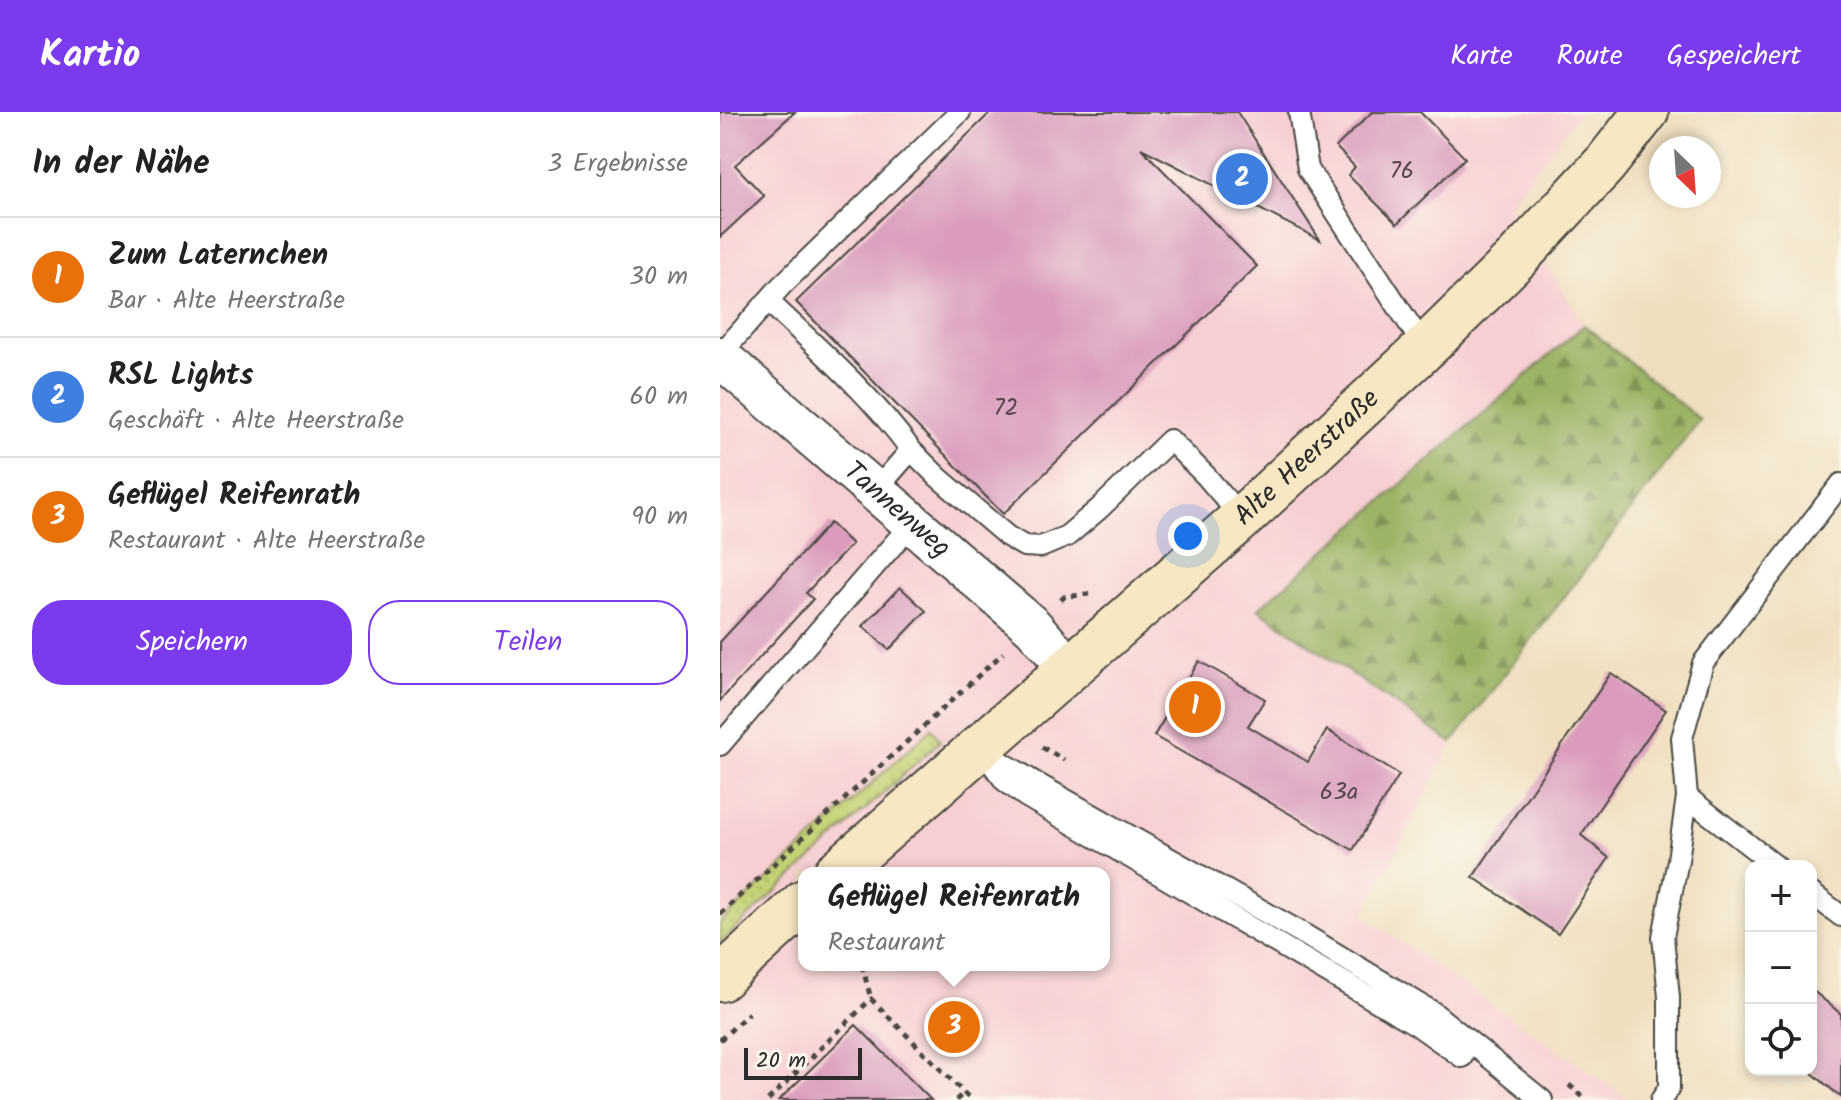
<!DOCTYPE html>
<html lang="de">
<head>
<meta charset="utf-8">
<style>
  :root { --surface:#fff; --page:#f2f2f2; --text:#222; --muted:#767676; --line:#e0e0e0; --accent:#7c3aed }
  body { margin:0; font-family:Kalam,sans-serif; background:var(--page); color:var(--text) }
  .controls { position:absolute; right:24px; bottom:24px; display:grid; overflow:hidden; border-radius:16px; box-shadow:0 4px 12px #0003 }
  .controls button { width:72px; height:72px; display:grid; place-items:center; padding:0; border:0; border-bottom:2px solid var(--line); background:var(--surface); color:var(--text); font:40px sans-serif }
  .compass { position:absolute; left:929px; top:24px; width:72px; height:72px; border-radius:50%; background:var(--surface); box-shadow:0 4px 12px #0003; rotate:155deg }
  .scale { position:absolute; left:24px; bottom:20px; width:118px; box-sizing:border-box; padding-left:8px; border:4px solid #2b2b2b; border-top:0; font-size:22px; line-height:28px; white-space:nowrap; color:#2b2b2b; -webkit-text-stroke:6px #fbf7ec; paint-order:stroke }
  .you { position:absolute; left:468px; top:424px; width:28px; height:28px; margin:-20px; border:6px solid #fff; border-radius:50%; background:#1a73e8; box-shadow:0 0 0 12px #1a73e833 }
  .badge { display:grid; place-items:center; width:52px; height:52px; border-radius:50%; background:var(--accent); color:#fff; font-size:26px; font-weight:700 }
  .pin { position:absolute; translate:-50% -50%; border:4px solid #fff; box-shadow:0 2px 8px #0006 }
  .popup { position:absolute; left:78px; top:755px; width:312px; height:104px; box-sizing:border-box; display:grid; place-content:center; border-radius:16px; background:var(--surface); filter:drop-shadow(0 2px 6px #0005); font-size:26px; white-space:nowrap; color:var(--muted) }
  .popup b { font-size:30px; color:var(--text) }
  .popup::after { content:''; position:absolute; left:50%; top:100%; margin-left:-16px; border:16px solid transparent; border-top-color:var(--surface) }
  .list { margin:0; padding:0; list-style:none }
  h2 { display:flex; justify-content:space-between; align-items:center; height:104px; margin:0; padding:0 32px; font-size:34px }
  h2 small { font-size:26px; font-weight:400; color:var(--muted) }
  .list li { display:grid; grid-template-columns:52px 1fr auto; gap:24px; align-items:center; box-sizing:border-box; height:120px; padding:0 32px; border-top:2px solid var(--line) }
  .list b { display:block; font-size:30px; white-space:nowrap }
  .list p { margin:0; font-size:26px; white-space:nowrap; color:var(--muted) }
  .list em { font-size:26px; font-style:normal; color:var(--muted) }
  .actions { display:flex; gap:16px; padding:24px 32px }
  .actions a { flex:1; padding:18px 0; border:2px solid var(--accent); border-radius:32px; text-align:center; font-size:28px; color:var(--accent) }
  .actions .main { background:var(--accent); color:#fff }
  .icon { flex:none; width:44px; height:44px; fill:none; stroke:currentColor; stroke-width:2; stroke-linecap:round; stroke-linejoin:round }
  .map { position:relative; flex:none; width:1121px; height:988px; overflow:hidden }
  header { display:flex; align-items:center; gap:48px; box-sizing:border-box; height:112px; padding:0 40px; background:var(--accent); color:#fff }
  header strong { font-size:38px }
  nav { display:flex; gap:44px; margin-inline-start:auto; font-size:28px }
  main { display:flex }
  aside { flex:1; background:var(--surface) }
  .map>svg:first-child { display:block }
  .built { fill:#f7cfd2; fill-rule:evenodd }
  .grass { fill:url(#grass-dots); stroke:#787e50; stroke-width:2 }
  .forest { fill:url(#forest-firs); stroke:#647048; stroke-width:2 }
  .building { fill:#da9bbd }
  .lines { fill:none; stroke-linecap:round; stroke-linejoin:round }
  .lane-casing { stroke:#494641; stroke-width:24 }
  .street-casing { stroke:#494641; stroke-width:44 }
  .secondary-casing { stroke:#494641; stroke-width:48 }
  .path { stroke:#494641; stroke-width:5; stroke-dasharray:6 6; stroke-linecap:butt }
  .lane { stroke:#fff; stroke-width:20 }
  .street { stroke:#fff; stroke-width:40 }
  .secondary { stroke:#f7e8c3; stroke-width:44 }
  .labels { text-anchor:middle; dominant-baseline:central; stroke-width:8; stroke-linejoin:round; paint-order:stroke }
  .number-label { font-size:24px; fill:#574750 }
  .street-label { font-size:28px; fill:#2b2b2b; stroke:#fbf7ec }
</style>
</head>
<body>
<header>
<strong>Kartio</strong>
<nav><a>Karte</a><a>Route</a><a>Gespeichert</a></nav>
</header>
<main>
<aside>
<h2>In der Nähe<small>3 Ergebnisse</small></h2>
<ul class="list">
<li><span class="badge" style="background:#e8710a">1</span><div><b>Zum Laternchen</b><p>Bar · Alte Heerstraße</p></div><em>30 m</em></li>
<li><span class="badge" style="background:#3f7fe0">2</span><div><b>RSL Lights</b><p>Geschäft · Alte Heerstraße</p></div><em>60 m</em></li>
<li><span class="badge" style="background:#e8710a">3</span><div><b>Geflügel Reifenrath</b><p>Restaurant · Alte Heerstraße</p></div><em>90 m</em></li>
</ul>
<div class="actions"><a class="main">Speichern</a><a>Teilen</a></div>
</aside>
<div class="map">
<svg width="1121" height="988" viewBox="0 0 1121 988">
  <defs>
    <pattern id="grass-dots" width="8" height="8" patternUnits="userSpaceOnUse" patternTransform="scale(2)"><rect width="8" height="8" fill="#c5d274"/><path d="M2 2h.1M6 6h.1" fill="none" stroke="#a9b465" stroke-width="1.8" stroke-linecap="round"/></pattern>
    <pattern id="forest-firs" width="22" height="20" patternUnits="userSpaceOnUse" patternTransform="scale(2)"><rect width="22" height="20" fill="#9cb466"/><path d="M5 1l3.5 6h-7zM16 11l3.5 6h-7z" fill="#7f9354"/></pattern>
  </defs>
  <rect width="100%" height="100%" fill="#fbf7ec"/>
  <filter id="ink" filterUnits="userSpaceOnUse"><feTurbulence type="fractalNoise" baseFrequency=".0125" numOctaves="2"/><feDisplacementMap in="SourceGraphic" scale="16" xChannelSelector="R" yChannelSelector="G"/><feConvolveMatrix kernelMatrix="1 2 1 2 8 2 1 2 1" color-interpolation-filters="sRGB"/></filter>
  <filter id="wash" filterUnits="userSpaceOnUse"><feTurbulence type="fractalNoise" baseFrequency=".006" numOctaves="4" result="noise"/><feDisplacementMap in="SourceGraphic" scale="32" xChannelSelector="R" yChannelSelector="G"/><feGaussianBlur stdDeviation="1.8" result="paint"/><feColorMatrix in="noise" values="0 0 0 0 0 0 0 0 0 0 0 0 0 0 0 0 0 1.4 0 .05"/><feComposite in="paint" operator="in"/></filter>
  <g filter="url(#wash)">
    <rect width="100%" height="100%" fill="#f0dfbf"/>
    <!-- built -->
    <path class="built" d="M 0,0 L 860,0 L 789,93 L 864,213 L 539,497 L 732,631 L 643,804 L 910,988 L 0,988 ZM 84,761 L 384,761 L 384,853 L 84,853 Z"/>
    <!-- grass -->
    <path class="grass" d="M 212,616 L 220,629 L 0,831 L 0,811 Z"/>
    <!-- forest -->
    <path class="forest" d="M 864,213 L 980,308 L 732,631 L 538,497 Z"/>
    <g id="blocks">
      <!-- building -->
      <path class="building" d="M 0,0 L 75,0 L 15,53 L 44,84 L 0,125 Z
        M 271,0 L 517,0 L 600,128 L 421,36 L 537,154 L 283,402 L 76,190 Z
        M 652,0 L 700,0 L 745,46 L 677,112 L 628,63 L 635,55 L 616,35 Z
        M 110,411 L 132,432 L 86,481 L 93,487 L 0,589 L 0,530 Z
        M 180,475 L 206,499 L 169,538 L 143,514 Z
        M 479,549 L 545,587 L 528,614 L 588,650 L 607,618 L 679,663 L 633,738 L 434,624 Z
        M 891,561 L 946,598 L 861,723 L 889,746 L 838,822 L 753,765 Z
        M 1091,877 L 1121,902 L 1121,985 L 1091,960 Z
        M 136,913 L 211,988 L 59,988 Z"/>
    </g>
  </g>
  <g filter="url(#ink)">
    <use href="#blocks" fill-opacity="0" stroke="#494641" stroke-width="2"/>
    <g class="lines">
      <defs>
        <path id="lane" d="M 579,0 L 588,57 L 705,236
          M 48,189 C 98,236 150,282 191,338 L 155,379
          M 0,243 L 62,173 L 240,0
          M 191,338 L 218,365 L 287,424 L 304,434 L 321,435 L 347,424 L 380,396 L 450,328 L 486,364 L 522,406
          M 0,633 L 192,411
          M 259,636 L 316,671 L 580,820 L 713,900 L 822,988
          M 267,645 L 285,669 L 305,684 L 697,913 L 742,945
          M 967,685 L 1056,754
          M 1091,781 L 1121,804
          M 941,988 L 949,976 L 949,885 L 943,825 L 958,748 L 967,685 L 962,626 L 983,551 L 1121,372"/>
        <g id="street">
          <path id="s1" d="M 0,245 L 313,515 L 350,557"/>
        </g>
        <g id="secondary">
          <path id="s2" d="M 116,761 L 522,406 L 705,236 L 797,146 L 885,52 L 926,0"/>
          <path d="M 0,867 L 84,790"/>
        </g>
      </defs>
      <!-- lane casing -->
      <use href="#lane" class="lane-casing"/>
      <!-- street casing -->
      <use href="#street" class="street-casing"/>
      <!-- secondary casing -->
      <use href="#secondary" class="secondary-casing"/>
      <!-- path -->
      <path class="path" d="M 341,488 L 344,485 L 369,482
        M 322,635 L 344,648
        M 0,802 L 283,541
        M 142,853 L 151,887
        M 0,928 L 29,901
        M 849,973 L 867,988
        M 48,988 L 151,887 L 251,988
        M 236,988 L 244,981"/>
      <!-- lane -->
      <use href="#lane" class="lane"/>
      <!-- street -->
      <use href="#street" class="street"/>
      <!-- secondary -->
      <use href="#secondary" class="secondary"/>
    </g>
  </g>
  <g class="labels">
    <!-- number labels -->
    <g class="number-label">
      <text x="682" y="59">76</text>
      <text x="286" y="296">72</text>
      <text x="619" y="680">63a</text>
    </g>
    <!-- street labels -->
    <g class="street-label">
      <text stroke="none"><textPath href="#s2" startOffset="628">Alte Heerstraße</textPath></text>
      <text stroke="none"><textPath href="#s1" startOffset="234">Tannenweg</textPath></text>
    </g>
  </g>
</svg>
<div class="controls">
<button>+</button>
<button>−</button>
<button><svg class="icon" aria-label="locate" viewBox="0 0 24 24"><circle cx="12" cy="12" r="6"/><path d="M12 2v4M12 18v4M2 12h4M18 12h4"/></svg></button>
</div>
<svg class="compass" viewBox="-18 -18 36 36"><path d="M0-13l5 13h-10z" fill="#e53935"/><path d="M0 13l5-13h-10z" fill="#767676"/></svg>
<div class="scale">20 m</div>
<div class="you"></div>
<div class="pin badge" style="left:475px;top:595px;background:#e8710a">1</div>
<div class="pin badge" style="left:522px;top:67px;background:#3f7fe0">2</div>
<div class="pin badge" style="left:234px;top:915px;background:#e8710a">3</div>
<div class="popup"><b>Geflügel Reifenrath</b>Restaurant</div>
</div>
</main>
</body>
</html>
